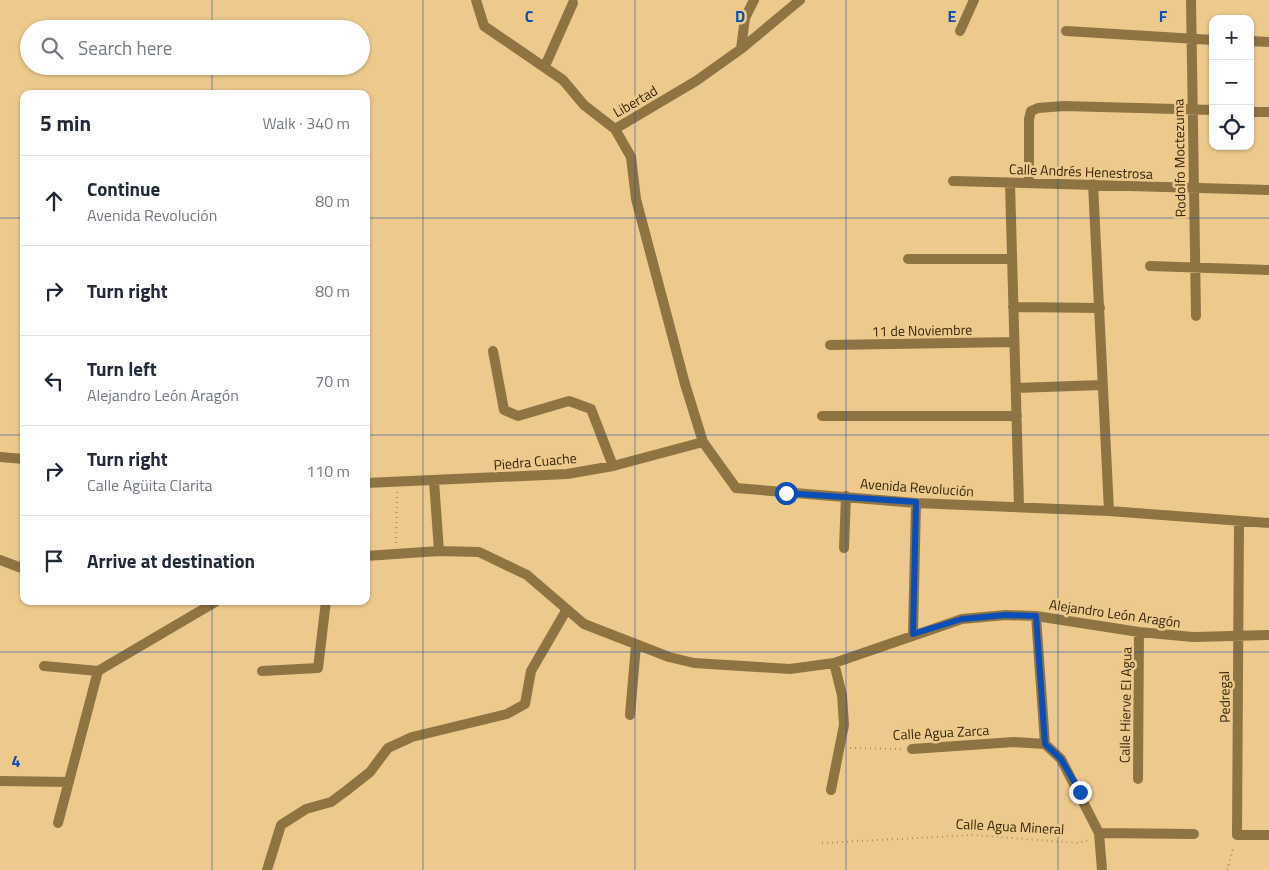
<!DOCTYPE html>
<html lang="en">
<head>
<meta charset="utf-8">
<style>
  :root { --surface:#fff; --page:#f6f6f7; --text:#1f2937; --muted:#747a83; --line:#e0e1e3 }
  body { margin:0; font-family:"Titillium Web",sans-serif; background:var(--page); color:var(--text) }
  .controls { position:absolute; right:15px; top:15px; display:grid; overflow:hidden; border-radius:10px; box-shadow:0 1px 4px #0004 }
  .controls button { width:45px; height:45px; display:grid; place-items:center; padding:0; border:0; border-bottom:1px solid var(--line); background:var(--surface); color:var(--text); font:25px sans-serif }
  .stop { position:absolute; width:15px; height:15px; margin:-11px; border:4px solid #0a4eb8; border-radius:50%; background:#fff }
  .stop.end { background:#0a4eb8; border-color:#fff; box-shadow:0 1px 5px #0008 }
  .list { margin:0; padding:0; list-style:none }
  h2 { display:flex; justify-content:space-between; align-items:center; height:65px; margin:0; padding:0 20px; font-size:21px }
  h2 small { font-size:16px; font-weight:400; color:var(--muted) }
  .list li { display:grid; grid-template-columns:32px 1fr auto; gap:15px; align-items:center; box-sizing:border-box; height:90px; padding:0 20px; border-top:1px solid var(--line) }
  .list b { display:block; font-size:19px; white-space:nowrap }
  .list p { margin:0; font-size:16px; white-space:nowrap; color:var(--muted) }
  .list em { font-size:16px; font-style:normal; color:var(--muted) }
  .icon { flex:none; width:28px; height:28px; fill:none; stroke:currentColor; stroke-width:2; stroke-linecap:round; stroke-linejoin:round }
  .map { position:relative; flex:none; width:1269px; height:870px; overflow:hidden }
  .search { position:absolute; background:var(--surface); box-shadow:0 1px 4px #0004; left:20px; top:20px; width:350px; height:55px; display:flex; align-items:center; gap:12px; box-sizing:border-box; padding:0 18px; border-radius:28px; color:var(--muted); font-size:19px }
  .panel { position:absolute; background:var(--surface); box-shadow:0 1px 4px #0004; left:20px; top:90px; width:350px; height:515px; border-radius:10px }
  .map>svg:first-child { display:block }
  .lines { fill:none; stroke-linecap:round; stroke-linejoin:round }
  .path { stroke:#ae9161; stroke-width:2; stroke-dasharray:1 4; stroke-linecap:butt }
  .street { stroke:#8f7443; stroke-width:10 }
  .route { stroke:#0a4eb8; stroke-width:6 }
  .grid { fill:none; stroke:#0a4eb8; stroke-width:1; stroke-opacity:0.55 }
  .labels { text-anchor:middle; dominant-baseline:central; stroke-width:5; stroke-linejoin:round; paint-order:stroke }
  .street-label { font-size:14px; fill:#35270e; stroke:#edc98c }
  .grid-label { font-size:16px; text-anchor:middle; font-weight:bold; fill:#0a4eb8; stroke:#edc98c; stroke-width:5; stroke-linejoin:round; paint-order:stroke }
</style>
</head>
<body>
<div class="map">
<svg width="1269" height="870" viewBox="0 0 1269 870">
  <rect width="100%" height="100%" fill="#edc98c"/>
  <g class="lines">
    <!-- path -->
    <path class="path" d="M 396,543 L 397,492
      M 850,748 L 902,749
      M 822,843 L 973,835 L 1078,843 L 1089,840
      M 1227,870 L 1234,846"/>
    <!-- street -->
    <path class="street" d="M 476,0 L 484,26 L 563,80 L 584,105 L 615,129 L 631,157 L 636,199 L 685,384 L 703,442 L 736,488 L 916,503 L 1109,511 L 1269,523
      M 1191,0 L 1196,316
      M 960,31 L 974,0
      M 1066,31 L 1213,40
      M 1250,41 L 1269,42
      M 741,49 L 745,18 L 754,0
      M 545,66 L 573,3
      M 1250,112 L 1269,112
      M 615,129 L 696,81 L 741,49 L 800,0
      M 953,181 L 1269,190
      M 1010,183 L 1019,506
      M 1029,183 L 1029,119 L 1031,111 L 1038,108 L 1064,106 L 1213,110
      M 1093,184 L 1109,511
      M 908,259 L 1011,259
      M 1150,266 L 1269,270
      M 1013,307 L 1100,308
      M 830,345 L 1014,342
      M 493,351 L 504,410 L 518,416 L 569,401 L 591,409 L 613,466
      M 1016,388 L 1101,385
      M 822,416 L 1017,416
      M 0,457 L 24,459
      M 434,481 L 439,551
      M 366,483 L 567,474 L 613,466 L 703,442
      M 1239,522 L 1237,835 L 1269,835
      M 844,548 L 846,496
      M 366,556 L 439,551 L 479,552 L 527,575 L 584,624 L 669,657 L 694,663 L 790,669 L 834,663 L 962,619 L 1006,615 L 1036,616 L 1139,632 L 1193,637 L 1269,635
      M 0,560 L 24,569
      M 1036,616 L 1045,744 L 1061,759 L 1099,833 L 1102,870
      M 913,634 L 916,503
      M 44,666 L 98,671
      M 98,671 L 217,601
      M 262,671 L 318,668 L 326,601
      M 630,715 L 636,645
      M 912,749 L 1014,742 L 1045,744
      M 1138,779 L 1139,632
      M 0,781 L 69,782
      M 831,790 L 844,725 L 842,695 L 834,663
      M 58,823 L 98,671
      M 1099,833 L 1194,834
      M 267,870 L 281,825 L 306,809 L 331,802 L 346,791 L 370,772 L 388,748 L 412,737 L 507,714 L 525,704 L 531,671 L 567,609"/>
  </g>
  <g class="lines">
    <!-- route -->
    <path class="route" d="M 786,493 L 916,502 L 913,634 L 962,619 L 1006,615 L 1036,616 L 1045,744 L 1061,759 L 1080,792"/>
  </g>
  <!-- grid -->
  <path class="grid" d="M 212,0 L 212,29M 423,0 L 423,870M 635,0 L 635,870M 846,0 L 846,870M 1058,0 L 1058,870M 212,66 L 212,94M 0,218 L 24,218M 366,218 L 1269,218M 0,435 L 24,435M 366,435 L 1269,435M 212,601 L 212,870M 0,652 L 1269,652"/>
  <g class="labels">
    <!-- street labels -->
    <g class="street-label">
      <text transform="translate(635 101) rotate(-30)">Libertad</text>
      <text transform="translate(1179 158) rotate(-91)">Rodolfo Moctezuma</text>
      <text transform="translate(1081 171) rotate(2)">Calle Andrés Henestrosa</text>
      <text transform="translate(922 330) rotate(-1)">11 de Noviembre</text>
      <text transform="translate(535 461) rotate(-5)">Piedra Cuache</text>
      <text transform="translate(917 487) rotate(4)">Avenida Revolución</text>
      <text transform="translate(1115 613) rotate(8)">Alejandro León Aragón</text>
      <text transform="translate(1224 697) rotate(-91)">Pedregal</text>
      <text transform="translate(1125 705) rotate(-89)">Calle Hierve El Agua</text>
      <text transform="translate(941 732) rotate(-3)">Calle Agua Zarca</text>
      <text transform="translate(1010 826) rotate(3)">Calle Agua Mineral</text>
    </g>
  </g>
  <g class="grid-label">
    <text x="529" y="22">C</text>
    <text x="740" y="22">D</text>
    <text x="952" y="22">E</text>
    <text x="1163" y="22">F</text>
    <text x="16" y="767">4</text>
  </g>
</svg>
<div class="controls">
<button>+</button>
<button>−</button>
<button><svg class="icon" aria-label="locate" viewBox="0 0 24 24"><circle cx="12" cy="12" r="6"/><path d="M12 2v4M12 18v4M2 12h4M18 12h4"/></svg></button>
</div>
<div class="stop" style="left:786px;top:493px"></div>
<div class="stop end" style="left:1080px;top:792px"></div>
<div class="search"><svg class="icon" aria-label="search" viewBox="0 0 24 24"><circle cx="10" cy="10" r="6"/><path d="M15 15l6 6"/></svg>Search here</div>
<section class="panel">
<h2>5 min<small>Walk · 340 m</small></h2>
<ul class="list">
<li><svg class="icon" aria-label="ahead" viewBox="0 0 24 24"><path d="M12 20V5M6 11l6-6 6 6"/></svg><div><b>Continue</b><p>Avenida Revolución</p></div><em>80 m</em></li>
<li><svg class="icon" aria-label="right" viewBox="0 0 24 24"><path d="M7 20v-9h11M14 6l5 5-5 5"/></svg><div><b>Turn right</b></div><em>80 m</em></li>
<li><svg class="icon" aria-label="left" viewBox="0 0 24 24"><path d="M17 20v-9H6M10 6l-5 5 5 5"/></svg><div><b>Turn left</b><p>Alejandro León Aragón</p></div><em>70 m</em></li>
<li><svg class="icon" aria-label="right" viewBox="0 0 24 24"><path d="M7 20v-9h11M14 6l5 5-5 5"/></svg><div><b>Turn right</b><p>Calle Agüita Clarita</p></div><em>110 m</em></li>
<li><svg class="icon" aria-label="arrive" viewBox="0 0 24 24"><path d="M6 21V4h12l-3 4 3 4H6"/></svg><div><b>Arrive at destination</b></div></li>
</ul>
</section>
</div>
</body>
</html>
